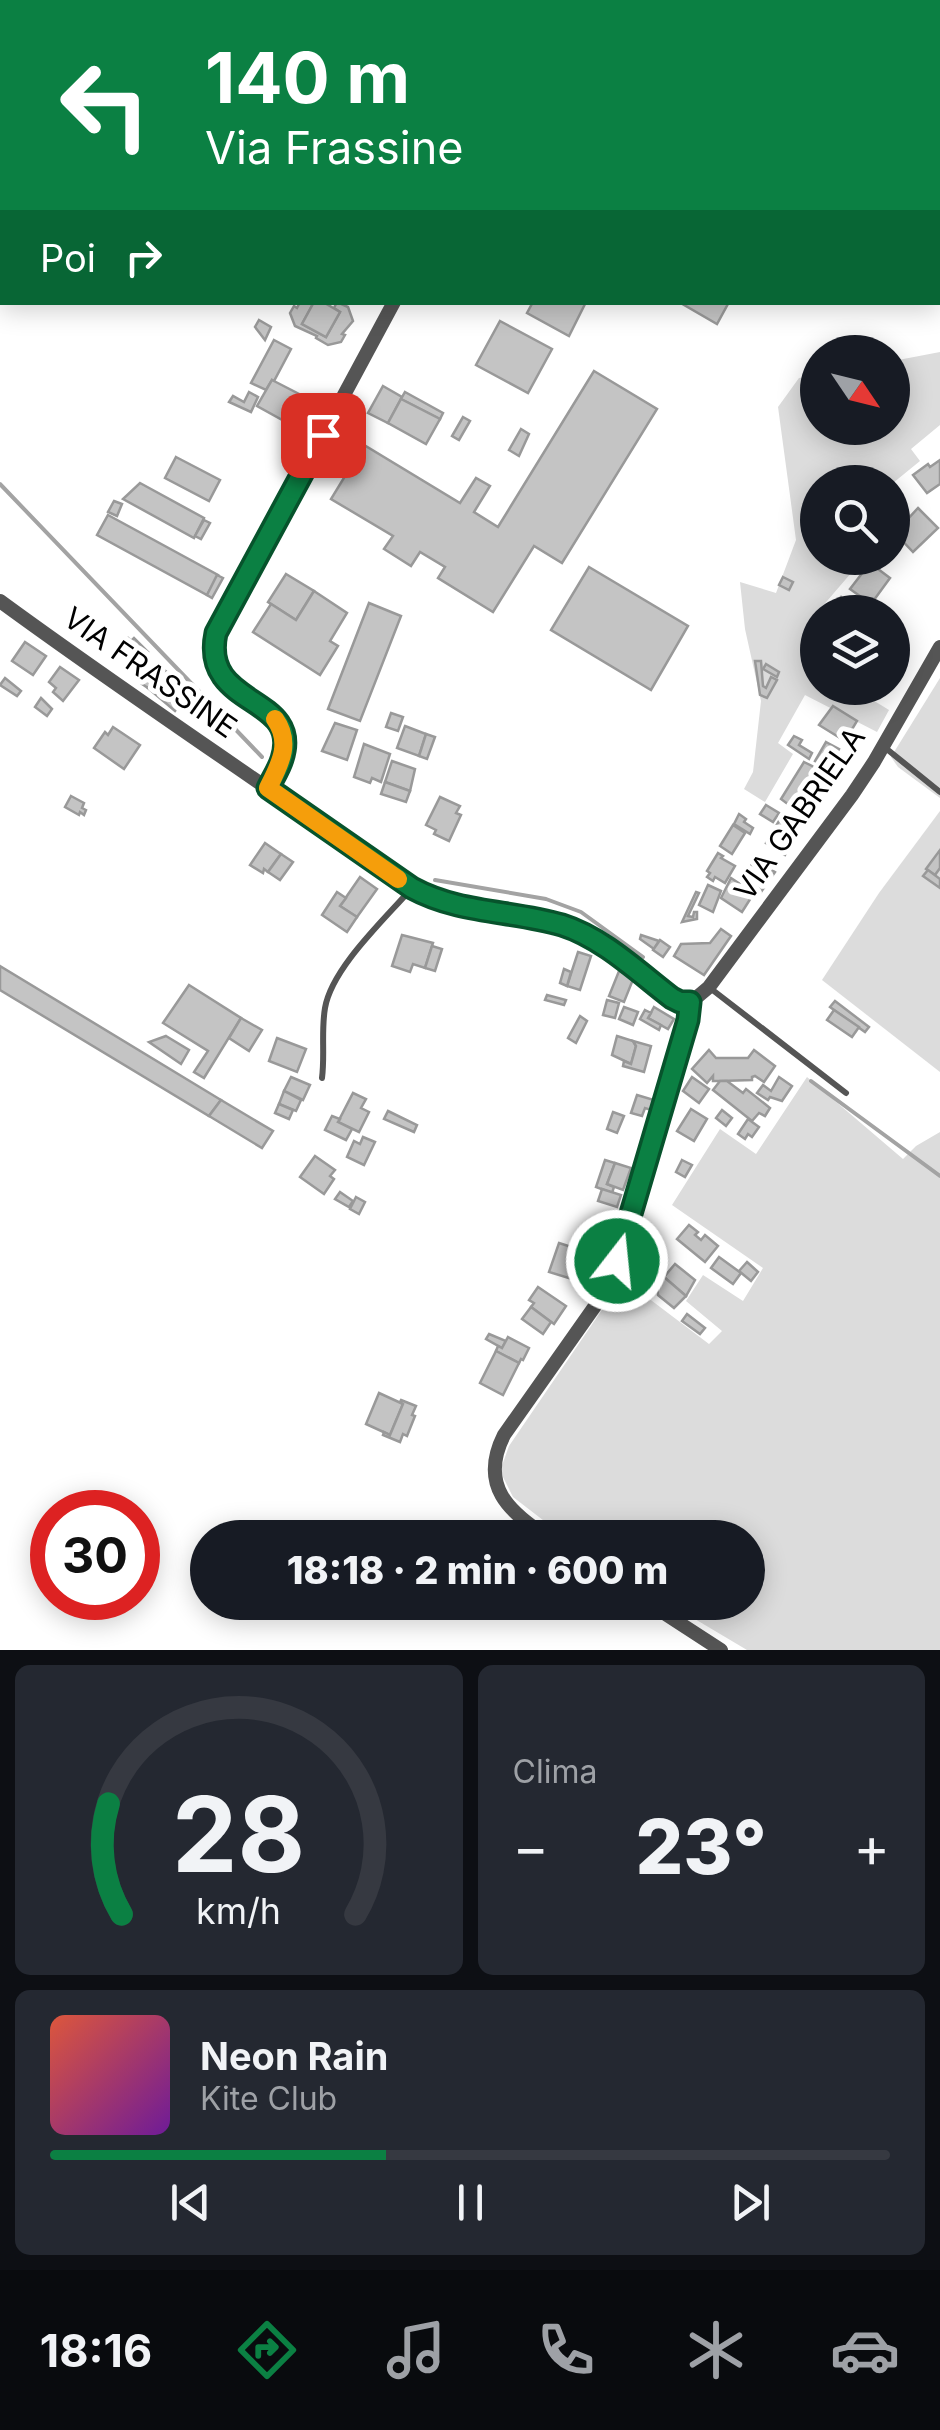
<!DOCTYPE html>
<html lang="it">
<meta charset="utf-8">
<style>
:root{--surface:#171b24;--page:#242831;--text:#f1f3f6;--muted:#9ea1a6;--line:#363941;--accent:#0b8043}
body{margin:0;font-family:Inter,sans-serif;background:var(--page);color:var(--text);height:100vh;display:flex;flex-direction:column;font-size:38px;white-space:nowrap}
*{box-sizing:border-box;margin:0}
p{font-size:32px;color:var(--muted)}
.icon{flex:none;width:55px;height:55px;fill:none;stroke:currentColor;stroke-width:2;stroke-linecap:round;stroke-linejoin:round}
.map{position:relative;height:1650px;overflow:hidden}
.details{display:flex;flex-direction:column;gap:15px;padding:15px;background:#0d0f14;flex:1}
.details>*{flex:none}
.hud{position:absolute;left:0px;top:0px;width:940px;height:305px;box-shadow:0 5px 25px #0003;background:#0b8043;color:#fff;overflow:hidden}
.needle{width:65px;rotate:125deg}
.buttons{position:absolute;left:800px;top:335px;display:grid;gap:20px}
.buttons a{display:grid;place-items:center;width:110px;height:110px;border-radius:50%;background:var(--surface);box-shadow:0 5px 25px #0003;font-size:50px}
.speed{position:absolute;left:30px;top:1490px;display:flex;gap:20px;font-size:50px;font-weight:700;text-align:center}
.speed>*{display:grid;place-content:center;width:130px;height:130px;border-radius:50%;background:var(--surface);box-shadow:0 5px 25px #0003;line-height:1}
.speed .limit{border:15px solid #d22;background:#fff;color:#111}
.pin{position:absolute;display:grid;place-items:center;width:85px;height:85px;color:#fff;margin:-42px;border-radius:20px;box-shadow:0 5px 15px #0006}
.me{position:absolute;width:110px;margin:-55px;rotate:16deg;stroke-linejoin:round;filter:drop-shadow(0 0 8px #0008)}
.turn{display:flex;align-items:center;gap:35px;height:210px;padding:0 40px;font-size:45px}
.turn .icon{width:130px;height:130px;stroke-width:2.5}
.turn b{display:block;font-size:70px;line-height:85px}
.then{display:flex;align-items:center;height:95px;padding:0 40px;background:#0003;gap:20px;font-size:38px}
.big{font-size:75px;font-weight:800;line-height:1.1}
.details .tile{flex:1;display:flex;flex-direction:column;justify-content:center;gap:15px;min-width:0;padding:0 35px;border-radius:15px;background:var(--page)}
.details .dial{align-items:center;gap:0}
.dial svg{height:260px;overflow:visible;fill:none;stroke:var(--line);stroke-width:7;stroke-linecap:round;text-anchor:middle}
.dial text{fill:var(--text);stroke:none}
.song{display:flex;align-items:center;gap:30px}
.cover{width:120px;height:120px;border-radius:15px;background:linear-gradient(135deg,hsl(10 70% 55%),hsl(280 70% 35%))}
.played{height:10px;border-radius:5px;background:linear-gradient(90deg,var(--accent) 40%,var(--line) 40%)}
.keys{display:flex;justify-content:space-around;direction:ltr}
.heat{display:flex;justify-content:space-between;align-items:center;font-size:55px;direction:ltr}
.details .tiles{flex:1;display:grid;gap:15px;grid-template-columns:1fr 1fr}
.tile:last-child{grid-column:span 2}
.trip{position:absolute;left:190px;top:1520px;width:575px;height:100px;border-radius:50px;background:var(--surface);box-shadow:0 5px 25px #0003;font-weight:800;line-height:100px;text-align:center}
.dock{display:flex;height:160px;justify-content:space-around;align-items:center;background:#090b0e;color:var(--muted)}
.dock .icon{width:70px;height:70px}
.dock .on{color:var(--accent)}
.dock b{font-size:45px;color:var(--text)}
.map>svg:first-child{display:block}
</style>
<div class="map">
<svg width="940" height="1650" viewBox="0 0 940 1650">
<rect width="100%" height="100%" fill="#fff"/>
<g fill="#dcdcdc">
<polygon points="940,352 940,425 911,449 920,461 893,483 818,482 818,558 864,558 821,608 828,612 818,612 818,688 853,688 889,710 877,732 805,695 778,743 793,754 765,802 744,789 753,772 761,701 745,629 740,582 776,593 796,540 778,407 799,378 817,375 818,428 892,428 893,361"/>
<polygon points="940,678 940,798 898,767 891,757"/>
<polygon points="940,811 940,1072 822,980 879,893"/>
<polygon points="807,1077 903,1159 916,1146 940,1132 940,1650 747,1650 668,1603 748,1602 748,1538 565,1537 513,1497 500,1471 509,1446 623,1279 709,1344 722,1331 686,1301 703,1275 743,1301 763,1268 672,1205 720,1129 756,1154"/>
</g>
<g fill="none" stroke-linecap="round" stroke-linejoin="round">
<g stroke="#a3a3a3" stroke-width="4">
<polyline points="0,484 262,757"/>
<polyline points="435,880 546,899 581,912 643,957"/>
<polyline points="811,1081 940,1176"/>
</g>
</g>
<g fill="#c4c4c4" stroke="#999" stroke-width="2.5">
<polygon points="440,0 476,0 481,2 438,2"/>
<polygon points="733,0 784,0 782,2 731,2"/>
<polygon points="300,302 314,302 302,324 326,337 340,312 334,308 337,302 348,307 353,321 342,334 345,335 341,342 328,345 316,338 317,336 295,326 290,313 294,306 297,308"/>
<polygon points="314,302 323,302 340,312 326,337 302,324"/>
<polygon points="533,302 586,302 569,336 527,313"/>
<polygon points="679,302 729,302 717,324"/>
<polygon points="259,320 271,327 265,340 255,327"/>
<polygon points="500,321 552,349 528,393 476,365"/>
<polygon points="274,340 291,349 274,381 272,380 266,390 251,383"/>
<polygon points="594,371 657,409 562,563 534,546 493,612 438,578 445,567 420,552 411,566 384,549 393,536 331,499 364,445 460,503 476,478 490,486 474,512 498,527"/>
<polygon points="272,380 301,395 286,422 257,406"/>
<polygon points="383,386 402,397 388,423 368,413"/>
<polygon points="249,392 258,397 251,412 229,402 233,396 244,402"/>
<polygon points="405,392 443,413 440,419 401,399"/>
<polygon points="401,399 440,419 426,444 388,423"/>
<polygon points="463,417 470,421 459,440 452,436"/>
<polygon points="521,429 529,434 519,456 509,450"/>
<polygon points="176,457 220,480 209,501 165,478"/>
<polygon points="940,460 940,484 927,493 913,475 928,464 930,467"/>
<polygon points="140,483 204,518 194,538 123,499"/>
<polygon points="114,501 122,504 117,516 108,512"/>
<polygon points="918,508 938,528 913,552 895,533"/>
<polygon points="108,515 218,575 207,595 97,535"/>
<polygon points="204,520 210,523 201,539 195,536"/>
<polygon points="870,563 890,578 871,604 850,589"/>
<polygon points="589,567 688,626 651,690 551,630"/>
<polygon points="286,574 314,591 296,620 268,602"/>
<polygon points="217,575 223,578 212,598 207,595"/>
<polygon points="783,577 793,582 789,590 779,585"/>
<polygon points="314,591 347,613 330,641 338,646 320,675 253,632 271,604 296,620"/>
<polygon points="841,597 854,610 852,612 841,610 838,612 831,606"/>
<polygon points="369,603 401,616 360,721 328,709"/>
<polygon points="128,638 131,641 134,638 148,652 133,667 118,652 122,650 119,648"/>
<polygon points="810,639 818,644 818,657 805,649"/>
<polygon points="25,642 46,656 33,675 12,661"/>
<polygon points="755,661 761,661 763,686 766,688 771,677 777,680 767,698 760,695"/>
<polygon points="766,664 779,672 777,677 763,669"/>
<polygon points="158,665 173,677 169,682 159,674 148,688 142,684"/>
<polygon points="60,667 79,680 63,701 53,692 56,688 49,682"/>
<polygon points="159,674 174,690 179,685 189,694 175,711 148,688"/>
<polygon points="5,678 21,691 17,696 0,685"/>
<polygon points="41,698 52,709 47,716 35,707"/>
<polygon points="833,706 857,721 845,741 819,725"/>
<polygon points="391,713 403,717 398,731 386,727"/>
<polygon points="335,723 357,730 347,760 322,751"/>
<polygon points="405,726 426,734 419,756 397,748"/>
<polygon points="113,727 140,745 124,769 94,748 105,732 108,735"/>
<polygon points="426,734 435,737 427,759 419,756"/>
<polygon points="794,736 802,740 799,745 812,753 809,759 788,745"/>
<polygon points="826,742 839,749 829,769 815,761"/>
<polygon points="364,744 390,754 381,782 372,778 370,783 354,777"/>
<polygon points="392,761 415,769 410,791 385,782"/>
<polygon points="804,762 826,773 801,814 781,799"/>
<polygon points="385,782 410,791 406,802 381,794"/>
<polygon points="71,796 84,803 82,808 86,810 84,815 80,812 79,815 65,807"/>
<polygon points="440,797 460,806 456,813 461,815 449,841 434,834 436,830 426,825"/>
<polygon points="766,805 779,813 773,822 760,814"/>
<polygon points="739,814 746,819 744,822 753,828 750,834 734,824"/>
<polygon points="779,821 798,832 785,855 766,843"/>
<polygon points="733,825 745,833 732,854 720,846"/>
<polygon points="265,843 281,854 268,872 264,869 263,873 250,865"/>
<polygon points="940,850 940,868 935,875 926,869"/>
<polygon points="718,853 723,856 721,858 735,866 725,883 715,877 713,881 707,877 710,873 707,871"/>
<polygon points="281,854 293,862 280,880 268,872"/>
<polygon points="756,859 775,872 761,892 742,878"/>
<polygon points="928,870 940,879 940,888 923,876"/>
<polygon points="360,877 377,889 357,917 340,906"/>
<polygon points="731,878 754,893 742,912 721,898"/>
<polygon points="708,885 721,891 713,912 699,905"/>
<polygon points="337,892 346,898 340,906 357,917 347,932 322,915"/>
<polygon points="696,892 699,893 688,916 693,917 694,912 697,912 697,919 682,922"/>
<polygon points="721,929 731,936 704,975 674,956 681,944 710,943"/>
<polygon points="402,935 433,943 425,968 413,964 410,972 392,966"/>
<polygon points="641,935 659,941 654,949 640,939"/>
<polygon points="660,940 670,947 663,957 653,950"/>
<polygon points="432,946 442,949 435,971 425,968"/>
<polygon points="578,952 591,956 580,990 567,986"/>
<polygon points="0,966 221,1100 209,1116 0,990"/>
<polygon points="564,969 571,972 567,986 560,983"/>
<polygon points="619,971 634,977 624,1002 609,996"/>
<polygon points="189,985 241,1018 204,1078 194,1072 208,1051 163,1023"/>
<polygon points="547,995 566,1000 564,1005 545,1000"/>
<polygon points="607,1000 619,1003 615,1018 603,1015"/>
<polygon points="835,1001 869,1027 865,1032 834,1010 830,1007"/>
<polygon points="624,1007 638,1012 633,1025 619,1019"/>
<polygon points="654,1007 674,1019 668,1029 648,1018"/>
<polygon points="645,1010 651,1013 648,1018 661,1025 659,1030 640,1019"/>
<polygon points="834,1010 859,1027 852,1037 827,1020"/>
<polygon points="580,1016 587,1021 576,1043 568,1038"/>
<polygon points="241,1018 262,1030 249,1051 229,1038"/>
<polygon points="166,1036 189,1050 181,1064 149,1042"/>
<polygon points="617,1036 633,1041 636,1046 631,1064 612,1055"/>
<polygon points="277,1038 306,1049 297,1072 269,1061"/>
<polygon points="633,1041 651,1046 644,1072 623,1066 624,1061 631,1064 636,1046"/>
<polygon points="709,1050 716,1058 748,1058 754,1050 775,1066 764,1082 755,1076 752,1077 752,1080 720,1081 713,1081 713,1076 707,1083 692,1069"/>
<polygon points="291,1077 310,1085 303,1100 284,1091"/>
<polygon points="692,1077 709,1089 699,1103 683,1091"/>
<polygon points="779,1077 792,1086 782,1101 770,1097 768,1100 757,1093 763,1085 771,1091"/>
<polygon points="720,1081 727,1081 743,1093 746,1089 770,1108 765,1116 759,1113 752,1121 713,1090"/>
<polygon points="284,1091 301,1100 296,1111 279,1104"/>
<polygon points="353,1093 366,1099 361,1108 369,1112 359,1132 338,1122"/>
<polygon points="637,1095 654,1100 651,1110 645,1108 642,1116 631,1113"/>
<polygon points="221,1100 273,1131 262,1148 209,1116"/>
<polygon points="279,1104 293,1110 289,1119 275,1113"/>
<polygon points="691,1109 707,1119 694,1141 677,1131"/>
<polygon points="722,1110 732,1118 726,1126 716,1118"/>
<polygon points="388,1111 417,1125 414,1132 384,1119"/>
<polygon points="613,1112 624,1116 617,1133 607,1129"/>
<polygon points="332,1116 340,1119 338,1122 352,1129 346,1140 325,1130"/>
<polygon points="748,1119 759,1127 752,1137 748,1134 745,1139 738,1134"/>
<polygon points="363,1137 375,1142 364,1165 347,1157 354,1141 360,1144"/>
<polygon points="315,1156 335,1170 330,1176 334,1179 324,1194 300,1177"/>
<polygon points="605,1160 615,1163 607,1184 614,1187 612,1193 596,1187"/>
<polygon points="682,1160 692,1165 685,1177 676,1172"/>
<polygon points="615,1163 631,1168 623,1190 607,1184"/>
<polygon points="602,1189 621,1195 617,1207 598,1201"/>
<polygon points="340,1192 353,1201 349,1207 335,1199"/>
<polygon points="356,1197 365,1202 359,1214 350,1209"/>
<polygon points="689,1225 698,1232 695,1235 701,1240 705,1235 718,1246 705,1262 677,1239"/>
<polygon points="559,1243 584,1251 575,1280 549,1272"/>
<polygon points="719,1257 741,1273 733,1284 711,1268"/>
<polygon points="747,1262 758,1272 751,1281 739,1271"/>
<polygon points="675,1264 695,1280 686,1296 664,1277"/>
<polygon points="664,1277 686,1296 674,1308 658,1295 657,1286"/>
<polygon points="538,1287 566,1306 554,1324 531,1307 534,1303 529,1300"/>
<polygon points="531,1307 551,1322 543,1334 522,1319"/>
<polygon points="687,1314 705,1328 700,1334 682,1321"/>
<polygon points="489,1334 506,1341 502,1348 486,1339"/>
<polygon points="508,1337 529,1348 523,1360 521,1359 519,1363 496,1351 498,1346 502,1348"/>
<polygon points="496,1351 519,1363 503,1395 480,1383"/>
<polygon points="379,1393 403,1404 390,1435 366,1424"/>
<polygon points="401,1400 416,1406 412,1415 415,1416 407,1436 403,1434 400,1442 383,1435 384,1432 390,1435 403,1404 400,1402"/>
</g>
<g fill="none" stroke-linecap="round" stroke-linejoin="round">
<g stroke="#555" stroke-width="6">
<polyline points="883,746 940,792"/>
<polyline points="710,988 846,1093"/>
<path d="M322,1078C325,1055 321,1031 325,1008C332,968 384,920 411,889"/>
</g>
<g stroke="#555" stroke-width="14">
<polyline points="541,2 542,0"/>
<path d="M0,601C135,700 275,792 412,888C460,914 511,910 562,925C603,938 638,972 672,997L680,1002L690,1003"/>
<path d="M268,788C273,779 279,769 282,759C302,694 199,708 216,633L394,302"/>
<polyline points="690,1003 709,987 852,795 874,762 940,647"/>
<path d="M549,1538C508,1512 479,1485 504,1435L595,1306L607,1285L617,1261L688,1020L690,1003"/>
<polyline points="647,1602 721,1650"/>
</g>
</g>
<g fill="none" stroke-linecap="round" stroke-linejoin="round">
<g stroke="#07532c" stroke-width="25">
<path id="route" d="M323,435L216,633C200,709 303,694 282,759C279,769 273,778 268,788L412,888C460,914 511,910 562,925C603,938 638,972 672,998L680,1002H690L688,1020L617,1261"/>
</g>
<use href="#route" stroke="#0b8043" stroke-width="18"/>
<path stroke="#f59e0b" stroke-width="18" d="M275,719C292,743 280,764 268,788L398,879"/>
</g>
<g text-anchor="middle" stroke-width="10" stroke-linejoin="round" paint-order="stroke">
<g font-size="30" fill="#000" stroke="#fff">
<text transform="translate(150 673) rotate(35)" y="10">VIA FRASSINE</text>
<text transform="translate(800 814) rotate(-55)" y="10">VIA GABRIELA</text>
</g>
</g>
</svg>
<div class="buttons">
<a><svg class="needle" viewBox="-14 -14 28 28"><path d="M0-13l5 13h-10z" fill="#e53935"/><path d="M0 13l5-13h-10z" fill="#9ea1a6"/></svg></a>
<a><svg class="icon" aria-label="search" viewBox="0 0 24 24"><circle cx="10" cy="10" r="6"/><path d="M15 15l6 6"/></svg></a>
<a><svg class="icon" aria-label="layers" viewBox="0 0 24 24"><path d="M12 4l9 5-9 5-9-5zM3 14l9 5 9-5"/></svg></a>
</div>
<div class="speed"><div class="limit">30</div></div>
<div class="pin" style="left:323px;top:435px;background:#d93025"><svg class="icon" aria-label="arrive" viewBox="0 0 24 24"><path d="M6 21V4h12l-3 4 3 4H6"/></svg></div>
<svg class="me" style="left:617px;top:1261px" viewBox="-20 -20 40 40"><circle r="17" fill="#0b8043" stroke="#fff" stroke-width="3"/><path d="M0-11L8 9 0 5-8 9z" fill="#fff"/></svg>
<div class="trip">18:18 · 2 min · 600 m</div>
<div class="hud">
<div class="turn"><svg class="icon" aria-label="left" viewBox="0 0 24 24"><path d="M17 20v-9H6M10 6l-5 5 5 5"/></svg><div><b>140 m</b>Via Frassine</div></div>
<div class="then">Poi<svg class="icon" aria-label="right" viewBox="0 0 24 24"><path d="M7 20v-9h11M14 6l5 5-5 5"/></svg></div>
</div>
</div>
<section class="details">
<div class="tiles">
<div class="tile dial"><svg viewBox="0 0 100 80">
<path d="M14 69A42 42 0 1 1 86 69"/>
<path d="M14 69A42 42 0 0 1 10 35" stroke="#0b8043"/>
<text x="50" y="56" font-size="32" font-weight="700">28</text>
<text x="50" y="72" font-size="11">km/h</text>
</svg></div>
<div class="tile"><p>Clima</p>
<div class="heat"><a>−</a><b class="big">23°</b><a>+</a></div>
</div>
<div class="tile">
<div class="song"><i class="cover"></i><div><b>Neon Rain</b><p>Kite Club</p></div></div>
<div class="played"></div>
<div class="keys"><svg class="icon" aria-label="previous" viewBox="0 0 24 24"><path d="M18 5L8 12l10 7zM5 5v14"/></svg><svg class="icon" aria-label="pause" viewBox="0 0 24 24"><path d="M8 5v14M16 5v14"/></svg><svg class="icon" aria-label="next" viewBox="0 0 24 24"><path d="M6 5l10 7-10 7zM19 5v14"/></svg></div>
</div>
</div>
</section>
<nav class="dock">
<b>18:16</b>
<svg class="icon on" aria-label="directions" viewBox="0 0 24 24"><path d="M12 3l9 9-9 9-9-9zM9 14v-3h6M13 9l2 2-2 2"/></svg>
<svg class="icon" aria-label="music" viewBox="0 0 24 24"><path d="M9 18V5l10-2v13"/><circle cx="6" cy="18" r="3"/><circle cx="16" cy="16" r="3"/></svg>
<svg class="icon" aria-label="phone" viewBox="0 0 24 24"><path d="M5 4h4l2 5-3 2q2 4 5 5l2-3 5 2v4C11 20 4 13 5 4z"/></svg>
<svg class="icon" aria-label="climate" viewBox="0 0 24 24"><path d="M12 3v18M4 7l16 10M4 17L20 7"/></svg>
<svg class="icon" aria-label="car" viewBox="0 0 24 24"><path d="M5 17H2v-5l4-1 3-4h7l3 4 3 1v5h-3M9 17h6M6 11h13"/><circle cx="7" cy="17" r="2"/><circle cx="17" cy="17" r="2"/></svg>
</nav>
